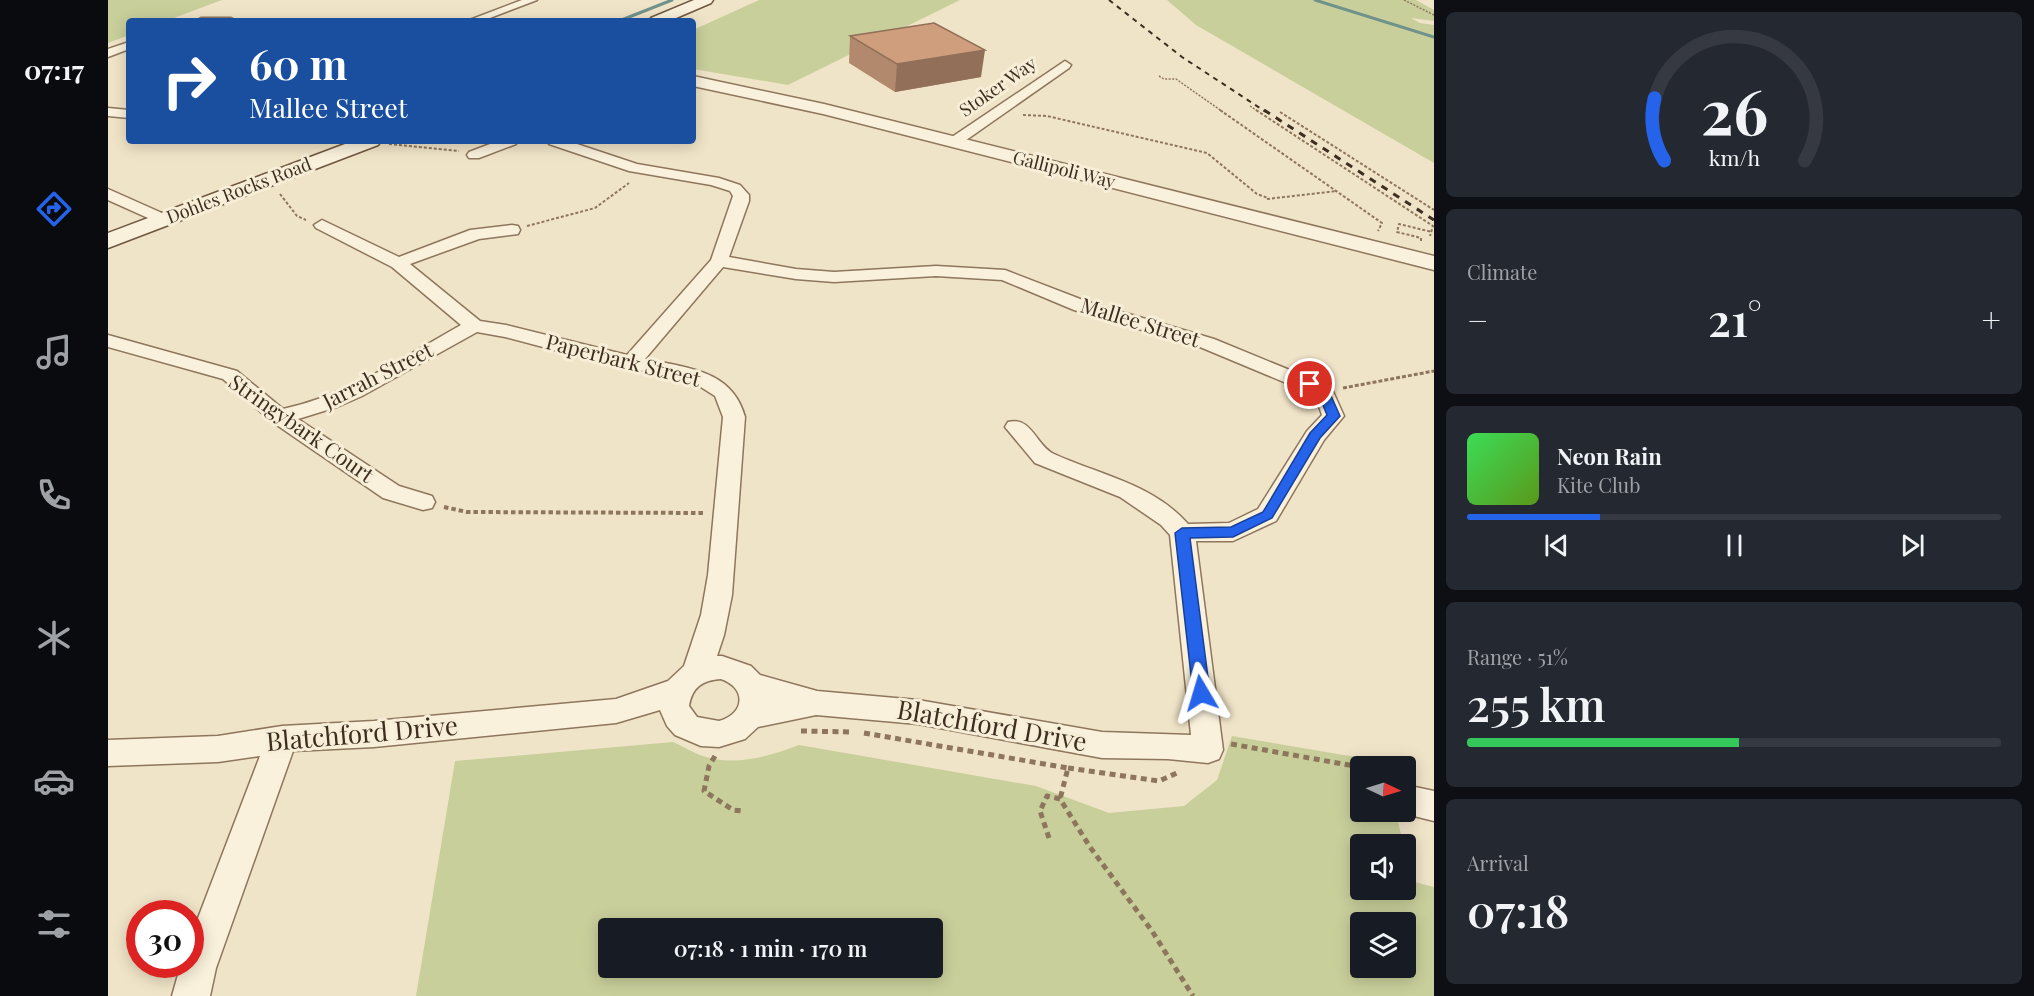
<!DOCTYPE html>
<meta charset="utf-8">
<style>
:root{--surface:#171b24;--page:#242831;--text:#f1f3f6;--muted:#9ea1a6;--line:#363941;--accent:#2563eb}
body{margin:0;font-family:"Playfair Display",serif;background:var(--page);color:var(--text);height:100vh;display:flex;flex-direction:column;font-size:22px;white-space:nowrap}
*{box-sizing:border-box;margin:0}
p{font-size:20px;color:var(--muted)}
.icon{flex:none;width:33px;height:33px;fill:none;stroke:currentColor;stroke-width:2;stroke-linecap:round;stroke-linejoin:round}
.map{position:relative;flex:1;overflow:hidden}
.panel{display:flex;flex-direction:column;gap:12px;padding:12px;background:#0d0f14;width:600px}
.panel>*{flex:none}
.guide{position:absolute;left:18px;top:18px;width:570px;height:126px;border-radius:6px;box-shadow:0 3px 15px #0003;background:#1a4fa0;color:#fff;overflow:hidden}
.needle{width:39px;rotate:94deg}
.buttons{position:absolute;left:1242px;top:756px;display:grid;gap:12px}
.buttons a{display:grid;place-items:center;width:66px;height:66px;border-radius:6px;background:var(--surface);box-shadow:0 3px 15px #0003;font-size:30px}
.speed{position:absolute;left:18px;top:900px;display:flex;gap:12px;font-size:30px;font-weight:700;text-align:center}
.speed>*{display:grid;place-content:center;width:78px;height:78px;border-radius:50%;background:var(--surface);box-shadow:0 3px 15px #0003;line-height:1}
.speed .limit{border:9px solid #d22;background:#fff;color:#111}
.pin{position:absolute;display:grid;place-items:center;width:51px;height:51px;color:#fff;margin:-26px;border:3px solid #fff;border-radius:50%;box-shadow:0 2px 6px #0007}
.me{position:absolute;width:66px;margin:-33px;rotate:353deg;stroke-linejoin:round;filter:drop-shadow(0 0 4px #0008)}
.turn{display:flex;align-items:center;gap:21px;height:126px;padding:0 24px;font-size:27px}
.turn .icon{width:78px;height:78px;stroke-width:2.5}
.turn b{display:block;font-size:42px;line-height:51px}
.big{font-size:45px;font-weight:600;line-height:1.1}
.panel .widget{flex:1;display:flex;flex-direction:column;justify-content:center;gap:9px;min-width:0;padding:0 21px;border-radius:9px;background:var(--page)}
.panel .dial{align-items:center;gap:0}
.dial svg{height:156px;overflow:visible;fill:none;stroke:var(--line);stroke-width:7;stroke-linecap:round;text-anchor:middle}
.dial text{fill:var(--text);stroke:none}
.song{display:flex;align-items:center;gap:18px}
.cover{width:72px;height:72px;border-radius:9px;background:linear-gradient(135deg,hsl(130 70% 55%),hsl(90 70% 35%))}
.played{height:6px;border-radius:3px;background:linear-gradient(90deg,var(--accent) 25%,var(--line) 25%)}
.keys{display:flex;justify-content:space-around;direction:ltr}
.heat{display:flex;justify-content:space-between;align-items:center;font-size:33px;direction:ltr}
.charge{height:9px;border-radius:4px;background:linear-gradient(90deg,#34c759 51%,var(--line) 0)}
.trip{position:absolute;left:490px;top:918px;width:345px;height:60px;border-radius:6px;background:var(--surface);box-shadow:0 3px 15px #0003;font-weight:600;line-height:60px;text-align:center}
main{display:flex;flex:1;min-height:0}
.tab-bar{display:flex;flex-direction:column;width:108px;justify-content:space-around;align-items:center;background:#090b0e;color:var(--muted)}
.tab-bar .icon{width:42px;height:42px}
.tab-bar .selected{color:var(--accent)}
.tab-bar b{font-size:27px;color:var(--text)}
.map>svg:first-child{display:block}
</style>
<main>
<nav class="tab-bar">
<b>07:17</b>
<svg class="icon selected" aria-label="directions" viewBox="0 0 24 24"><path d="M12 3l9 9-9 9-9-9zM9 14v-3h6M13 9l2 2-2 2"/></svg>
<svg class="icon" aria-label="music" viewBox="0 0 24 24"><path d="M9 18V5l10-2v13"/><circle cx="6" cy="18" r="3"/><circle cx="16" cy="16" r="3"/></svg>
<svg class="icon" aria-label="phone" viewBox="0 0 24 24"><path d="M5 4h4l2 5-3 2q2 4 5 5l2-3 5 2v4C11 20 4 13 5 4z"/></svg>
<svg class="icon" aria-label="climate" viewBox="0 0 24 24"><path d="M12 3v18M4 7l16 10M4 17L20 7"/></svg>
<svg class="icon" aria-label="car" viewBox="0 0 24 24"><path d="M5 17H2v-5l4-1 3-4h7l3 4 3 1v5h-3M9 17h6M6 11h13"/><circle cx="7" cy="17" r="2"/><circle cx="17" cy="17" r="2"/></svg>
<svg class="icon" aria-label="filters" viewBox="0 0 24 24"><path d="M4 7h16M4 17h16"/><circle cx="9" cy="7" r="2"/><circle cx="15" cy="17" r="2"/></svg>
</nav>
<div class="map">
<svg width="1326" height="996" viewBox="0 0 1326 996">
<rect width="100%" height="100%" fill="#f0e4c8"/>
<g fill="#c9cf9b" fill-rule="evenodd">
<polygon points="0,0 114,0 58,21 21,21 21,35 0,43"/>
<polygon points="651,0 852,0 680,85 585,69 585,30"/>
<polygon points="1059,0 1308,0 1326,10 1326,21 1303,18 1312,23 1326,25 1326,163 1088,25"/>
<path d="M1124,736L1277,762L1278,766H1252V812H1288L1295,844H1252V890H1298V855L1303,881L1326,887V996H308L347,761L565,742C575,746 585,753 595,756C627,767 662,756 691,745L928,786L1001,813L1076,806L1109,780ZM1298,922V968H1252V922ZM825,928V968H501V928Z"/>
</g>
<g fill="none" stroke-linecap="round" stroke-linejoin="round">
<g stroke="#6f938a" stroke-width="3">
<polyline points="1207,0 1326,37"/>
<polyline points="511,21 564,0"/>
</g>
<g stroke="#8d765c" stroke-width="3">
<g id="minor">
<polygon points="414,0 429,0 374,21 359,21"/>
<polygon points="93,18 123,18 128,21 88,21"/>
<polygon points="21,42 21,49 0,57 0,49"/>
<polygon points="957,61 963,65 961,68 851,145 841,145 839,142 841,139"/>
<polygon points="0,108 21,110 21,118 0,116"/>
<polygon points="390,141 410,141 408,144 371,158 361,158 359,155 361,152"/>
<path d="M439,141H460L529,164L611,178L632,185L641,195V201L621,257L688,269L726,272L828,266L897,270L980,302L1106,339L1223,387L1236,416L1216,440L1168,521L1125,541H1088L1115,750L1111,759L1100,763L1060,759L994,758L810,724L708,715L650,727L637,739L611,747L593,746L567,735L559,726L552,710L508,723L266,747L185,751L108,968L102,996H64L73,964H82V939L152,756L110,762L0,766V740L110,736L174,726L266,721L508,699L560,681L576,666L593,615L600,575L615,417L607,396L585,382L469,356L397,337L369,332L254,396L229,407L190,419L291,486L324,496L327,502L324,508L315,510L275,498L163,421L115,379L0,347V335L129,371L175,409C240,395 296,357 353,325L284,267L208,228L206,225L214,220L291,257L362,230L404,225L410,226L412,230L410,234L371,239L302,264L372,321L398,325L519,355L603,260L625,196L622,191L603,185L521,171L441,144ZM615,267L688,279L726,282L828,276L894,280L966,310L1092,347L1207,395L1214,415L1199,431L1150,509L1121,523L1080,524C1045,484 992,475 946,454C928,446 924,416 900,422L897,427L927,463L1012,497L1053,525L1062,535L1083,735L994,732L810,700L709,691L652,675L643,666L614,656H609L616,635L624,595L637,417C624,369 578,368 537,359ZM613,679C639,688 637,714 611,721L589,717L581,706C584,687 595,680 613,679Z"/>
<polygon points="0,189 63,217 65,220 57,225 51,223 0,200"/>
<polygon points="1298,785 1326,791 1326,821 1290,812 1298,812"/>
</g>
</g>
<g stroke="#8d765c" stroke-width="3">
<polygon id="tertiary" points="585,76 716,104 1326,256 1326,270 715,114 585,86"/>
</g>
<g stroke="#6f573f" stroke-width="3">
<g id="secondary">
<polygon points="586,0 605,0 603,3 561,21 541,21 543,18"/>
<polygon points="245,141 273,141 270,145 0,248 0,233"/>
</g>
</g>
<g stroke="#8d765c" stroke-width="1.5" stroke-dasharray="2 1.5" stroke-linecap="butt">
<polyline points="1296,0 1326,15"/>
<polyline points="1051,76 1056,79 1068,79 1115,112"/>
<polyline points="1142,106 1151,112"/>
</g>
<g stroke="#8d765c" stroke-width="2" stroke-dasharray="3 2" stroke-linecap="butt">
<polyline points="1112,110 1274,223 1270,231"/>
<polyline points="1148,110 1325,226 1322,236"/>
<polyline points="1172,112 1326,210"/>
<polyline points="915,115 939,116 1099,153 1149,194 1160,198"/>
<polyline points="281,144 351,151"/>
<polyline points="172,194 189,216 198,220"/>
<polyline points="1159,199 1229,191"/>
<polyline points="419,226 487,208 521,183"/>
<polyline points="1313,241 1313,238 1289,232 1291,224 1324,232"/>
</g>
<polyline stroke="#8d765c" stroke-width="3" stroke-dasharray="4 2" stroke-linecap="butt" points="1235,388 1326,371"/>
<polyline stroke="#8d765c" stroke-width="4" stroke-dasharray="4.5 3" stroke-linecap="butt" points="336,507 359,512 595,513"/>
<g stroke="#8d765c" stroke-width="5" stroke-dasharray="6 4.5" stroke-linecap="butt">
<polyline points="693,731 745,732"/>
<polyline points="756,733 960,768 952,799"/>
<polyline points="1123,744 1252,767"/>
<polyline points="607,756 601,766 596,791 625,810 635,811"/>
<polyline points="960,768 1051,781 1071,772"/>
<polyline points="941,838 932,811 939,796 952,799 982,847 1044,931 1085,996"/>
</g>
<use href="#minor" fill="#faf1dc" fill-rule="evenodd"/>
<use href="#tertiary" fill="#faf1dc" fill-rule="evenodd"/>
<use href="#secondary" fill="#faf1dc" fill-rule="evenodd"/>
<polyline stroke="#3d2e20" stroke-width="2" stroke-dasharray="5 5" stroke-linecap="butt" points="1001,0 1074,57 1158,112"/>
<polyline stroke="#3d2e20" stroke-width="3" stroke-dasharray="7 7" stroke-linecap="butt" points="1156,110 1326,220"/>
</g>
<polygon fill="#b2896c" points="742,36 873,77 787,92 741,63"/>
<polygon fill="#916f58" points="877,50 873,77 787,92 789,64"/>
<polygon fill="#cf9f7d" stroke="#916f58" stroke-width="1.5" points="826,23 877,50 789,64 742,36"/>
<polygon fill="#2563eb" stroke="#184099" stroke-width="1.5" points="1202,381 1220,389 1232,416 1212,438 1164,518 1125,537 1082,538 1102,693 1099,698 1093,700 1087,698 1085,693 1067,533 1074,528 1123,527 1155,512 1202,433 1219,415 1210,393 1196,384"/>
<g text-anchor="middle" stroke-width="6" stroke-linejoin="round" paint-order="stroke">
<g font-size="18" fill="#3d2e20" stroke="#f7eed8">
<text transform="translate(890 87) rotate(-35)" y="6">Stoker Way</text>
<text transform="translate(956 170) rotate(14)" y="6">Gallipoli Way</text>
<text transform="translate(131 191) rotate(-21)" y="6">Dohles Rocks Road</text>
</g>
<g font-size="21" fill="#3d2e20" stroke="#f7eed8">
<text transform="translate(1032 323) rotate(17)" y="7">Mallee Street</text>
<text transform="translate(515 361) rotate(14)" y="7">Paperbark Street</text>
<text transform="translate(270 376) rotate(-27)" y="7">Jarrah Street</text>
<text transform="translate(193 429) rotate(35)" y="7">Stringybark Court</text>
</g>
<g font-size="26" fill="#3d2e20" stroke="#f7eed8">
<text transform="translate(884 726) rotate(10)" y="9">Blatchford Drive</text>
<text transform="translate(254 734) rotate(-5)" y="9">Blatchford Drive</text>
</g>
</g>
</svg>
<div class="buttons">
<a><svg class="needle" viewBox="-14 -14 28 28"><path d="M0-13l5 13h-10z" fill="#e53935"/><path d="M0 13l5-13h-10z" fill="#9ea1a6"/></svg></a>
<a><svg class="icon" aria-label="sound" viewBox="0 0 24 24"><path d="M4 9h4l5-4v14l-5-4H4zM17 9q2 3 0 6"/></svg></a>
<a><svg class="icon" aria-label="layers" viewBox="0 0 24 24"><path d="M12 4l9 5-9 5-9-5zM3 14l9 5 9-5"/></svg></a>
</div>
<div class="speed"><div class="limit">30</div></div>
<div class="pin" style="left:1202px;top:384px;background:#d93025"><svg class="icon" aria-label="arrive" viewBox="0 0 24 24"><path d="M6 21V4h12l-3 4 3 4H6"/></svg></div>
<svg class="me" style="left:1093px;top:693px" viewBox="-20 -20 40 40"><path d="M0-17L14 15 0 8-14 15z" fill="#2563eb" stroke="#fff" stroke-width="4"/></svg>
<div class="trip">07:18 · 1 min · 170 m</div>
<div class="guide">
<div class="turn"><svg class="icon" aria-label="right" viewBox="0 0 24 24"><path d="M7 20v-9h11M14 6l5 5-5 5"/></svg><div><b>60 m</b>Mallee Street</div></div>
</div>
</div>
<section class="panel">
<div class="widget dial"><svg viewBox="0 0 100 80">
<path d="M14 69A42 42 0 1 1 86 69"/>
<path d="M14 69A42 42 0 0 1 9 37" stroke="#2563eb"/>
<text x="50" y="56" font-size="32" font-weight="700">26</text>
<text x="50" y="72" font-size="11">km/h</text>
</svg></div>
<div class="widget"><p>Climate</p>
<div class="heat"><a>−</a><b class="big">21°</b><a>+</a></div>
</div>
<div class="widget">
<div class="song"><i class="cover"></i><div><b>Neon Rain</b><p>Kite Club</p></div></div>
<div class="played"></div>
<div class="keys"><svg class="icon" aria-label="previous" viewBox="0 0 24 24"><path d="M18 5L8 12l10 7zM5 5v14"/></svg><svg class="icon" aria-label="pause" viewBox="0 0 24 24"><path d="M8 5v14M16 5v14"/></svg><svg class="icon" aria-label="next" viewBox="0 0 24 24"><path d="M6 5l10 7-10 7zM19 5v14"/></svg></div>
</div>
<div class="widget"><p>Range · 51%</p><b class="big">255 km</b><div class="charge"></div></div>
<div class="widget"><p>Arrival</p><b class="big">07:18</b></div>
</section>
</main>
